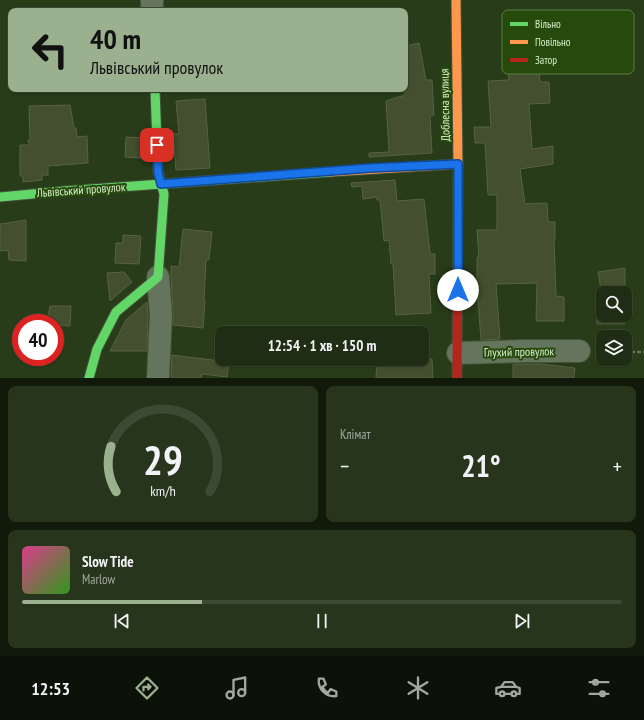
<!DOCTYPE html>
<html lang="uk">
<meta charset="utf-8">
<style>
:root{--surface:#1e2d13;--page:#26351c;--text:#f1f3f6;--muted:#a1a8a0;--line:#3c4933;--accent:#9ab08e}
body{margin:0;font-family:"PT Sans Narrow",sans-serif;background:var(--page);color:var(--text);height:100vh;display:flex;flex-direction:column;font-size:15px;white-space:nowrap}
*{box-sizing:border-box;margin:0}
p{font-size:13px;color:var(--muted)}
.icon{flex:none;width:22px;height:22px;fill:none;stroke:currentColor;stroke-width:2;stroke-linecap:round;stroke-linejoin:round}
.map{position:relative;height:378px;overflow:hidden}
.drawer{display:flex;flex-direction:column;gap:8px;padding:8px;background:#10190a;flex:1}
.drawer>*{flex:none}
.banner{position:absolute;left:8px;top:8px;width:400px;height:84px;border-radius:8px;box-shadow:0 1px 3px #0004,0 0 0 1px var(--line);background:#9ab08e;color:#111;overflow:hidden}
.tools{position:absolute;left:596px;top:286px;display:grid;gap:8px}
.tools a{display:grid;place-items:center;width:36px;height:36px;border-radius:8px;background:var(--surface);box-shadow:0 1px 3px #0004,0 0 0 1px var(--line);font-size:20px}
.speed{position:absolute;left:12px;top:314px;display:flex;gap:8px;font-size:20px;font-weight:700;text-align:center}
.speed>*{display:grid;place-content:center;width:52px;height:52px;border-radius:50%;background:var(--surface);box-shadow:0 1px 3px #0004,0 0 0 1px var(--line);line-height:1}
.speed .limit{border:6px solid #d22;background:#fff;color:#111}
.pin{position:absolute;display:grid;place-items:center;width:34px;height:34px;color:#fff;margin:-17px;border-radius:8px;box-shadow:0 2px 6px #0006}
.me{position:absolute;width:44px;margin:-22px;rotate:0deg;stroke-linejoin:round;filter:drop-shadow(0 0 3px #0008)}
.turn{display:flex;align-items:center;gap:14px;height:84px;padding:0 16px;font-size:18px}
.turn .icon{width:52px;height:52px;stroke-width:2.5}
.turn b{display:block;font-size:28px;line-height:34px}
.big{font-size:30px;font-weight:700;line-height:1.1}
.drawer .widget{flex:1;display:flex;flex-direction:column;justify-content:center;gap:6px;min-width:0;padding:0 14px;border-radius:8px;background:var(--page)}
.drawer .dial{align-items:center;gap:0}
.dial svg{height:104px;overflow:visible;fill:none;stroke:var(--line);stroke-width:7;stroke-linecap:round;text-anchor:middle}
.dial text{fill:var(--text);stroke:none}
.song{display:flex;align-items:center;gap:12px}
.cover{width:48px;height:48px;border-radius:6px;background:linear-gradient(135deg,hsl(330 70% 55%),hsl(110 70% 35%))}
.played{height:4px;border-radius:2px;background:linear-gradient(90deg,var(--accent) 30%,var(--line) 30%)}
.keys{display:flex;justify-content:space-around;direction:ltr}
.heat{display:flex;justify-content:space-between;align-items:center;font-size:22px;direction:ltr}
.drawer .tiles{flex:1;display:grid;gap:8px;grid-template-columns:1fr 1fr}
.widget:last-child{grid-column:span 2}
.trip{position:absolute;left:215px;top:326px;width:214px;height:40px;border-radius:8px;background:var(--surface);box-shadow:0 1px 3px #0004,0 0 0 1px var(--line);font-weight:700;line-height:40px;text-align:center}
.tabs{display:flex;height:64px;justify-content:space-around;align-items:center;background:#0c1208;color:var(--muted)}
.tabs .icon{width:28px;height:28px}
.tabs .selected{color:var(--accent)}
.tabs b{font-size:18px;color:var(--text)}
.map>svg:first-child{display:block}
</style>
<div class="map">
<svg width="644" height="378" viewBox="0 0 644 378">
<rect width="100%" height="100%" fill="#283c19"/>
<g fill="#434f2f" stroke="#576244">
<polygon points="419,43 426,80 432,80 434,115 430,116 432,153 369,157 369,153 389,152 386,101 405,95 405,46"/>
<polygon points="539,67 540,82 549,82 550,103 529,104 532,149 553,146 553,164 520,169 525,204 547,203 548,222 555,222 555,239 554,239 556,296 564,297 564,321 536,321 537,283 496,284 500,339 481,340 477,288 477,257 479,257 477,230 497,230 497,195 488,195 485,143 475,143 474,127 491,127 488,81 509,80 508,70"/>
<polygon points="205,99 210,168 176,170 173,134 179,134 176,101"/>
<polygon points="70,105 74,128 76,128 77,137 87,136 88,163 48,166 48,175 42,175 42,180 23,182 23,176 20,176 20,145 29,145 28,140 30,140 29,106"/>
<polygon points="126,137 143,138 141,158 125,157"/>
<polygon points="395,180 397,201 424,199 430,254 435,254 435,274 429,274 431,313 396,315 393,264 391,264 389,240 384,241 380,200 377,200 377,197 363,199 362,186 352,187 351,183"/>
<polygon points="26,220 26,261 9,260 8,250 0,251 0,224"/>
<polygon points="183,229 212,232 209,260 206,260 204,301 205,301 203,328 173,325 173,314 171,277 171,266 179,267"/>
<polygon points="123,235 141,236 139,264 115,263 116,243 123,243"/>
<polygon points="625,268 625,293 603,293 603,315 625,315 625,309 625,324 597,324 597,295 602,295 598,272"/>
<polygon points="124,272 132,282 110,301 107,273"/>
<polygon points="147,302 148,315 147,351 110,351 126,320"/>
<polygon points="50,306 71,306 70,326 55,325 55,323 47,323"/>
<polygon points="172,355 229,362 227,377 202,374 201,378 171,378"/>
<polygon points="377,359 432,359 433,378 376,378"/>
<polygon points="513,364 541,364 575,368 574,378 513,378"/>
</g>
<g fill="none" stroke-linecap="round" stroke-linejoin="round">
<g stroke="#435339" stroke-width="24">
<g id="street">
<polyline points="152,0 152,11"/>
<polyline points="158,277 161,315 158,378"/>
<polyline points="458,353 524,351 579,351"/>
</g>
</g>
<g stroke="#435339" stroke-width="11">
<g id="fast">
<polyline points="0,197 64,191 330,172"/>
<polyline points="89,378 97,349 116,312 158,277 164,194 158,172 155,89"/>
</g>
</g>
<g stroke="#435339" stroke-width="11">
<g id="slow">
<polyline points="456,0 458,165"/>
<polyline points="330,172 458,164"/>
</g>
</g>
<g stroke="#435339" stroke-width="11">
<polyline id="jam" points="457,378 458,165"/>
</g>
<polyline stroke="#63705a" stroke-width="2.5" stroke-dasharray="4 2" stroke-linecap="butt" points="625,352 644,352"/>
<use href="#street" stroke="#65745c" stroke-width="22"/>
<use href="#fast" stroke="#63d668" stroke-width="9"/>
<use href="#slow" stroke="#ff974d" stroke-width="9"/>
<use href="#jam" stroke="#b3261e" stroke-width="9"/>
</g>
<g fill="none" stroke-linecap="round" stroke-linejoin="round">
<g stroke="#114b97" stroke-width="10">
<polyline id="route" points="157,145 158,172 161,184 370,168 458,164 458,290"/>
</g>
<use href="#route" stroke="#1a73e8" stroke-width="7"/>
</g>
<g text-anchor="middle" stroke-width="4" stroke-linejoin="round" paint-order="stroke">
<g font-size="12" fill="#d8eecd" stroke="#264a0b">
<text transform="translate(445 105) rotate(-91)" y="4">Доблесна вулиця</text>
<text transform="translate(81 190) rotate(-4)" y="4">Львівський провулок</text>
<text transform="translate(519 352) rotate(-1)" y="4">Глухий провулок</text>
</g>
</g>
<rect x="502" y="10" width="132" height="64" rx="6" fill="#264a0b" stroke="#5b7b45" stroke-width="1"/>
<rect x="510" y="22" width="18" height="4" fill="#63d668"/>
<rect x="510" y="40" width="18" height="4" fill="#ff974d"/>
<rect x="510" y="58" width="18" height="4" fill="#b3261e"/>
<g font-size="11" fill="#d8eecd">
<text x="535" y="28">Вільно</text>
<text x="535" y="46">Повільно</text>
<text x="535" y="64">Затор</text>
</g>
</svg>
<div class="tools">
<a><svg class="icon" aria-label="search" viewBox="0 0 24 24"><circle cx="10" cy="10" r="6"/><path d="M15 15l6 6"/></svg></a>
<a><svg class="icon" aria-label="layers" viewBox="0 0 24 24"><path d="M12 4l9 5-9 5-9-5zM3 14l9 5 9-5"/></svg></a>
</div>
<div class="speed"><div class="limit">40</div></div>
<div class="pin" style="left:157px;top:145px;background:#d93025"><svg class="icon" aria-label="arrive" viewBox="0 0 24 24"><path d="M6 21V4h12l-3 4 3 4H6"/></svg></div>
<svg class="me" style="left:458px;top:290px" viewBox="-20 -20 40 40"><circle r="19" fill="#fff"/><path d="M0-13L10 11 0 6-10 11z" fill="#1a73e8"/></svg>
<div class="trip">12:54 · 1 хв · 150 m</div>
<div class="banner">
<div class="turn"><svg class="icon" aria-label="left" viewBox="0 0 24 24"><path d="M17 20v-9H6M10 6l-5 5 5 5"/></svg><div><b>40 m</b>Львівський провулок</div></div>
</div>
</div>
<section class="drawer">
<div class="tiles">
<div class="widget dial"><svg viewBox="0 0 100 80">
<path d="M14 69A42 42 0 1 1 86 69"/>
<path d="M14 69A42 42 0 0 1 10 34" stroke="#9ab08e"/>
<text x="50" y="56" font-size="32" font-weight="700">29</text>
<text x="50" y="72" font-size="11">km/h</text>
</svg></div>
<div class="widget"><p>Клімат</p>
<div class="heat"><a>−</a><b class="big">21°</b><a>+</a></div>
</div>
<div class="widget">
<div class="song"><i class="cover"></i><div><b>Slow Tide</b><p>Marlow</p></div></div>
<div class="played"></div>
<div class="keys"><svg class="icon" aria-label="previous" viewBox="0 0 24 24"><path d="M18 5L8 12l10 7zM5 5v14"/></svg><svg class="icon" aria-label="pause" viewBox="0 0 24 24"><path d="M8 5v14M16 5v14"/></svg><svg class="icon" aria-label="next" viewBox="0 0 24 24"><path d="M6 5l10 7-10 7zM19 5v14"/></svg></div>
</div>
</div>
</section>
<nav class="tabs">
<b>12:53</b>
<svg class="icon selected" aria-label="directions" viewBox="0 0 24 24"><path d="M12 3l9 9-9 9-9-9zM9 14v-3h6M13 9l2 2-2 2"/></svg>
<svg class="icon" aria-label="music" viewBox="0 0 24 24"><path d="M9 18V5l10-2v13"/><circle cx="6" cy="18" r="3"/><circle cx="16" cy="16" r="3"/></svg>
<svg class="icon" aria-label="phone" viewBox="0 0 24 24"><path d="M5 4h4l2 5-3 2q2 4 5 5l2-3 5 2v4C11 20 4 13 5 4z"/></svg>
<svg class="icon" aria-label="climate" viewBox="0 0 24 24"><path d="M12 3v18M4 7l16 10M4 17L20 7"/></svg>
<svg class="icon" aria-label="car" viewBox="0 0 24 24"><path d="M5 17H2v-5l4-1 3-4h7l3 4 3 1v5h-3M9 17h6M6 11h13"/><circle cx="7" cy="17" r="2"/><circle cx="17" cy="17" r="2"/></svg>
<svg class="icon" aria-label="filters" viewBox="0 0 24 24"><path d="M4 7h16M4 17h16"/><circle cx="9" cy="7" r="2"/><circle cx="15" cy="17" r="2"/></svg>
</nav>
